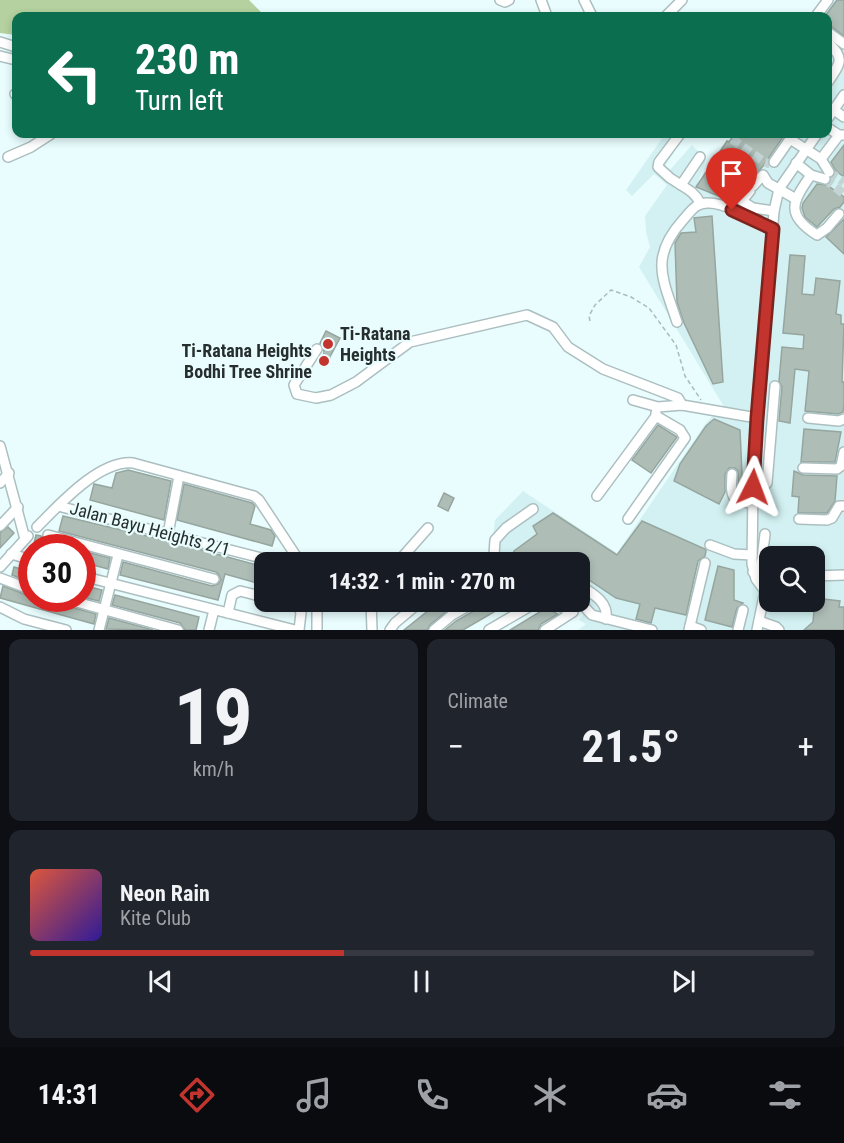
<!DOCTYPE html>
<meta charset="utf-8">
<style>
:root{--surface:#171b24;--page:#20242c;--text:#f1f3f6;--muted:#9ea1a6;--line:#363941;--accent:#c2342d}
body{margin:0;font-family:"Roboto Condensed",sans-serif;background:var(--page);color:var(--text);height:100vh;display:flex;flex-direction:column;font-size:22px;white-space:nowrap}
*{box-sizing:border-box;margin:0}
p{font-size:20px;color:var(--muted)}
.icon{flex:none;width:33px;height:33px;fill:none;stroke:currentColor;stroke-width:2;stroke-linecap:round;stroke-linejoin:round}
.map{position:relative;height:630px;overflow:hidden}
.drawer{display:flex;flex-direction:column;gap:9px;padding:9px;background:#0d0f14;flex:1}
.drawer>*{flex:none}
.hud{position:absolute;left:12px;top:12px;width:820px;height:126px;border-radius:12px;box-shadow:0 3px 9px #0003;background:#0b6e4f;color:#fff;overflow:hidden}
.controls{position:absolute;left:759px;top:546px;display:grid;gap:12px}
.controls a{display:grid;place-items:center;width:66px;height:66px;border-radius:12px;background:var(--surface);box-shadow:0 3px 9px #0003;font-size:30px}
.speed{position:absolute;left:18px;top:534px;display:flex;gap:12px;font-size:30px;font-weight:700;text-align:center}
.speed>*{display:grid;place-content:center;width:78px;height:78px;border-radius:50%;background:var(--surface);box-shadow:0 3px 9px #0003;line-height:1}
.speed .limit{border:9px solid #d22;background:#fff;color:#111}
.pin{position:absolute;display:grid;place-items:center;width:51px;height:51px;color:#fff;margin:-62px -26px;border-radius:50% 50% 50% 0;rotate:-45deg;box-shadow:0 0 6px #0007}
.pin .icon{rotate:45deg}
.me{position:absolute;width:66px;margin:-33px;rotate:3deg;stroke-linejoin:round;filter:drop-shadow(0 0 4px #0008)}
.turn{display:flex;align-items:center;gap:21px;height:126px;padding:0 24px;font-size:27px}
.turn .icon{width:78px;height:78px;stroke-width:2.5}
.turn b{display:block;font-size:42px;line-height:51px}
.big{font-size:45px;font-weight:700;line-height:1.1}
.drawer .card{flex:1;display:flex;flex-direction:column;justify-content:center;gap:9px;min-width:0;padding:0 21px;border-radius:12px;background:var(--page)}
.drawer .dial{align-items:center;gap:0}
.dial b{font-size:78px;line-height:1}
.song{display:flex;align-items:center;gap:18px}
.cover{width:72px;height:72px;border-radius:9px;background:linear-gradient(135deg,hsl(10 70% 55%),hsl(250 70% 35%))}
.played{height:6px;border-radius:3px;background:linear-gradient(90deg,var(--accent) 40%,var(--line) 40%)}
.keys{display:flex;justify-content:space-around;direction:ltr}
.heat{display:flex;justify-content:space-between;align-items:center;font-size:33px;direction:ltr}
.drawer .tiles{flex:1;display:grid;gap:9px;grid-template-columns:1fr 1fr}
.card:last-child{grid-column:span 2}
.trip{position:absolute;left:254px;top:552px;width:336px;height:60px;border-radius:12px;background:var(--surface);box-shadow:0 3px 9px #0003;font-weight:700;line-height:60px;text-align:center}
.tab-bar{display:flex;height:96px;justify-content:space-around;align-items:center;background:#090b0e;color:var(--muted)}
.tab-bar .icon{width:42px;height:42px}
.tab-bar .current{color:var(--accent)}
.tab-bar b{font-size:27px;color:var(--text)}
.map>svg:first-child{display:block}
</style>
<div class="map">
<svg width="844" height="630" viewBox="0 0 844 630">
<rect width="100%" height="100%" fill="#e9fdfe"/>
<path fill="#d3f1f2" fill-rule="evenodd" d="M826,0H844V630H578L586,624L579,620L584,614L570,602H579V562H498L491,556L495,520L523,491L617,553L706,423L723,405L639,267L650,247L646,232L645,216L667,185L654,174L632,196L626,190L665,134H686L665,166L669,171L692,145L706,159L698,183L733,134H828V16H815ZM770,556H814V602H770Z"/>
<polygon fill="#b5d19f" points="0,0 249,0 265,16 16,16 16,35 0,33"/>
<g fill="#aebeb7" stroke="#96a69f" stroke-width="1.5">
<polygon points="837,0 844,0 844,36 828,24 828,16 825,16"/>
<polygon points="735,134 782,134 783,137 763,166 737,197 736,203 696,187 727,141 729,142"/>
<polygon points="844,145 844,177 836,171 831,162"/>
<polygon points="817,184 827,185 844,197 844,202 840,207 834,209 817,227 805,217 802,208 803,203"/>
<polygon points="712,216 723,382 713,384 684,323 677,302 675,243 681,233 696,232 694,218"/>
<polygon points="844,219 844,254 826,237"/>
<polygon points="790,255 805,256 802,294 814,295 816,278 840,281 836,314 841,315 841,324 844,324 842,382 844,382 844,405 843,412 838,414 805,411 809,371 795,369 790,423 779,421 782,387 779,381 782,347 803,349 804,335 783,333"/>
<polygon points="326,331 340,338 325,366 319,363 324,353 323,346 320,343"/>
<polygon points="714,419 740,430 743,495 739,491 738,471 735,468 729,468 725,474 725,492 719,504 674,481 680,464 706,426"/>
<polygon points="658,425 677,437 651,473 632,460"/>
<polygon points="804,429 841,432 835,462 801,462"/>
<polygon points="128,470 171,481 164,520 90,500 94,484 112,488 116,473"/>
<polygon points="794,471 803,475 837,476 835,501 827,513 798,513 799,497 792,496"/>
<polygon points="184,484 252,503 255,506 250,524 271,530 275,536 272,546 177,520"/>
<polygon points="444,493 454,498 448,511 438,506"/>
<polygon points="553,513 617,555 642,521 705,549 706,551 705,556 698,561 686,615 655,608 651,623 636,619 640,604 616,598 586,578 584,580 579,578 579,562 522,562 512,556 514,551 537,534 533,526"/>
<polygon points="63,516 176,543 264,567 264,585 225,574 218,600 120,575 123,562 212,586 218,584 221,580 219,575 216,572 59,531"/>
<polygon points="8,527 14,533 0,548 0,533"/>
<polygon points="36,535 41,536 46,542 69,548 33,548"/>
<polygon points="82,551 110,558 108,569 82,562"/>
<polygon points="718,566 734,570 734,600 743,603 737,608 732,627 705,620"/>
<polygon points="14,567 32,572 32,583 12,575"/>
<polygon points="82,585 102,590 99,601 82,597"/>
<polygon points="3,586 32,597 32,598 55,598 60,604 96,614 94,624 0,598"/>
<polygon points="115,595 199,617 196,630 185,630 180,623 112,605"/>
<polygon points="815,598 840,601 839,607 844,607 844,630 804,630 813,622"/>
<polygon points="439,602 462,602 448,610 430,625 427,630 404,630"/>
<polygon points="482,602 511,602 463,630 445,630 456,621 479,608"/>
<polygon points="546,608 558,614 541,624 538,630 510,630"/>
<polygon points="109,618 153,630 106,629"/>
</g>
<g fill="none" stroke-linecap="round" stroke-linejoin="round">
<g stroke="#c2d4d4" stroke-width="9" stroke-dasharray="9 4.5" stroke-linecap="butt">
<polyline points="732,139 764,162 770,164"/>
<polyline points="829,172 844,182"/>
<polyline points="825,179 844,194"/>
</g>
<g stroke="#acbfc0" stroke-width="12">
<g id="minor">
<polyline points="500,0 505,2 509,0"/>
<polyline points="541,0 547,16"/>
<polyline points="584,0 592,16"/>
<polyline points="666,16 682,0"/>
<polyline points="816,16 828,0"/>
<polyline points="828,32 844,44"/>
<polyline points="0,42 16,47"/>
<path d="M828,42C844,59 842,61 828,82"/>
<polyline points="0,56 16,60"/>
<polyline points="15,94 16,94"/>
<polyline points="834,110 844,117"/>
<polyline points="828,118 844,95"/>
<polyline points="828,128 839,135 844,135"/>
<polyline points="680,134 659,162 658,167 670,178 681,185"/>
<polyline points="790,139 821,159 829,172"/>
<polyline points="8,157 31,147 51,134"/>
<path d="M700,157L681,185C689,190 696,194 700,203"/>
<polyline points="821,159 839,135"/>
<polyline points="774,162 790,139 789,134"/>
<polyline points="796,163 811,175 825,179"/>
<path d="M811,175C792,202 785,215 817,235L827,228L839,214"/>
<polyline points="753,186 763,175 768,183 796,199"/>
<polyline points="750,191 742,201 753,208 774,211"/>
<path d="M677,322C663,279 649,258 683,220C691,211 696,202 709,203C727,203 756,221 773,229"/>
<polyline points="317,349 294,385 297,394 316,398 331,395 356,382 410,342 527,315 553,327 568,347 603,369 678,398 682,405"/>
<polyline points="633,400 658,407 682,405 757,418"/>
<polyline points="808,418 839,421 844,419"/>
<polyline points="0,446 25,539"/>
<polyline points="803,468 837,469 841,466 844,452"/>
<path d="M732,474C731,495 729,502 753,503"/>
<polyline points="0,483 9,473"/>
<polyline points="753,487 764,486 767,483 775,386"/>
<polyline points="597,496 656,416 656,413"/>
<polyline points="58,506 277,562"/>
<polyline points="628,519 685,438 680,430 656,416"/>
<polyline points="799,519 827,520 832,518 839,506 844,506"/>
<polyline points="0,526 18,507"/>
<path d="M37,527C59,505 99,460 133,463L254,496L259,500L300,562"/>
<polyline points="168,534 179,476"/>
<polyline points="48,535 214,579"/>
<polyline points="710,545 734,554 752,555"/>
<polyline points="11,554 32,560"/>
<polyline points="398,562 428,528"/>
<polyline points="503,562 494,555 495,540 506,528 533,509"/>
<polyline points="0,567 28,536"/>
<polyline points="753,572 759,569 762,559 765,534"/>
<polyline points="82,576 295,630"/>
<polyline points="814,576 844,575"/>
<polyline points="0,578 32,590"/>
<path d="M579,585C592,593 609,602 606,619"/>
<polyline points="765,591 756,579 752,564 753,487 774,211 779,189 817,134"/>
<polyline points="62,598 178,630"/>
<polyline points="579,601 592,615 652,630"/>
<polyline points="282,602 299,607 301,613 299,630"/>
<polyline points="371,602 372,630"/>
<polyline points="0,607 24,619 66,630"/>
<polyline points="228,613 232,595 240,591 264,597"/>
<polyline points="759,621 776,627 779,630"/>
<polyline points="690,626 701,630"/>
<polyline points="99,630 118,555"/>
<polyline points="209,630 214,610"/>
<polyline points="317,630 317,602"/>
<polyline points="390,630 395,623 420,602"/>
<polyline points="434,630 452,615 475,602"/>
<polyline points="489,630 537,602"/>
<polyline points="545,630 573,612 549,602"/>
<polyline points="689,630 705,563"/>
<polyline points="738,630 743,610"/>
<polyline points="757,630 765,591 770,585"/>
</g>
</g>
<g stroke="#abbbbc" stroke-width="1.5" stroke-dasharray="4.5 3" stroke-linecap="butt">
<polyline points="590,321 589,316 595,305 611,290 631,297 649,308 676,345 685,376 701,400"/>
<polyline points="323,352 330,356 329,359"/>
</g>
<use href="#minor" stroke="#fff" stroke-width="9"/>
</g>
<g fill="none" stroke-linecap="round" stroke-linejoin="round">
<g stroke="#7e221d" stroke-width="15">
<polyline id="route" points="732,210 773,229 757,418 753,487"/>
</g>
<use href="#route" stroke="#c2342d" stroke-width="10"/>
</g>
<g fill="#c2342d" stroke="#e9fdfe" stroke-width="2">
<circle cx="328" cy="344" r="6"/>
<circle cx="324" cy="361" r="6"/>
</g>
<g text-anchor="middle" stroke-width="4.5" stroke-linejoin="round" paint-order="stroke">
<g font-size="18" font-weight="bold" fill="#272e2e" stroke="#e9fdfe" text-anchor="start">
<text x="340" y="340">Ti-Ratana<tspan x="340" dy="21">Heights</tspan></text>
<text x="312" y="357" text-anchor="end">Ti-Ratana Heights<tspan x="312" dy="21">Bodhi Tree Shrine</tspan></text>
</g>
<g font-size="18" fill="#272e2e" stroke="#e9fdfe">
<text transform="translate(150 529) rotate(15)" y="6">Jalan Bayu Heights 2/1</text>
</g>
</g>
</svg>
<div class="controls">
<a><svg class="icon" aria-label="search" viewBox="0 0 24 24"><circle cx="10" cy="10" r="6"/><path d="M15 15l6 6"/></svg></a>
</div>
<div class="speed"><div class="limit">30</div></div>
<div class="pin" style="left:732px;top:210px;background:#d93025"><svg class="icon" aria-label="arrive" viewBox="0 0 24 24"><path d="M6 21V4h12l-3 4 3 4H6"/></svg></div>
<svg class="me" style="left:753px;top:487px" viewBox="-20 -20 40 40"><path d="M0-17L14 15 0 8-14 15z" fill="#c2342d" stroke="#fff" stroke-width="4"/></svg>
<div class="trip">14:32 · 1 min · 270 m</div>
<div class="hud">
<div class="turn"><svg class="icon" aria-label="left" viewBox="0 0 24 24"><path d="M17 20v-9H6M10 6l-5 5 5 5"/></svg><div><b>230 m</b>Turn left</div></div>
</div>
</div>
<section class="drawer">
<div class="tiles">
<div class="card dial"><b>19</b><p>km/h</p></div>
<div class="card"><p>Climate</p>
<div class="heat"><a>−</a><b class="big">21.5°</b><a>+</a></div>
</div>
<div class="card">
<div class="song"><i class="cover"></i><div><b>Neon Rain</b><p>Kite Club</p></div></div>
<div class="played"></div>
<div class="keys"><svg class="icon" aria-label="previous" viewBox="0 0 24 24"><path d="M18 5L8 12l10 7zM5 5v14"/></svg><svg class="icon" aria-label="pause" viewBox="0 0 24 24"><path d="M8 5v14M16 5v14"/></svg><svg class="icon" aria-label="next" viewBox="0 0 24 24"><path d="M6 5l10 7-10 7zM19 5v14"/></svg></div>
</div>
</div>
</section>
<nav class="tab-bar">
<b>14:31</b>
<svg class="icon current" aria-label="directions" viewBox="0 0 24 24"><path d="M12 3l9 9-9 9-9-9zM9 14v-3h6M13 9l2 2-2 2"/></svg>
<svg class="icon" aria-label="music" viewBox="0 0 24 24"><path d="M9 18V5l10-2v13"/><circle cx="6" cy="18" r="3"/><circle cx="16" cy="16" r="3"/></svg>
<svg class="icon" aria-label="phone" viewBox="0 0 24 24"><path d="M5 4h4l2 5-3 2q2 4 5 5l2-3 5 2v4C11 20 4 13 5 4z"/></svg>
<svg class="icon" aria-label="climate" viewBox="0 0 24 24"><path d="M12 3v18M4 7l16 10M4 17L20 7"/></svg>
<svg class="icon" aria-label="car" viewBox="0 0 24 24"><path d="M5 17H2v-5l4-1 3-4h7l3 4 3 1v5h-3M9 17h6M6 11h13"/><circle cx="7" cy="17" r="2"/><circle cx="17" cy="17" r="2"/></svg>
<svg class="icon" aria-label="filters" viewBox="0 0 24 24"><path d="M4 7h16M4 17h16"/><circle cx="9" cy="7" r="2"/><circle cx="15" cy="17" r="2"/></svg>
</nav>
